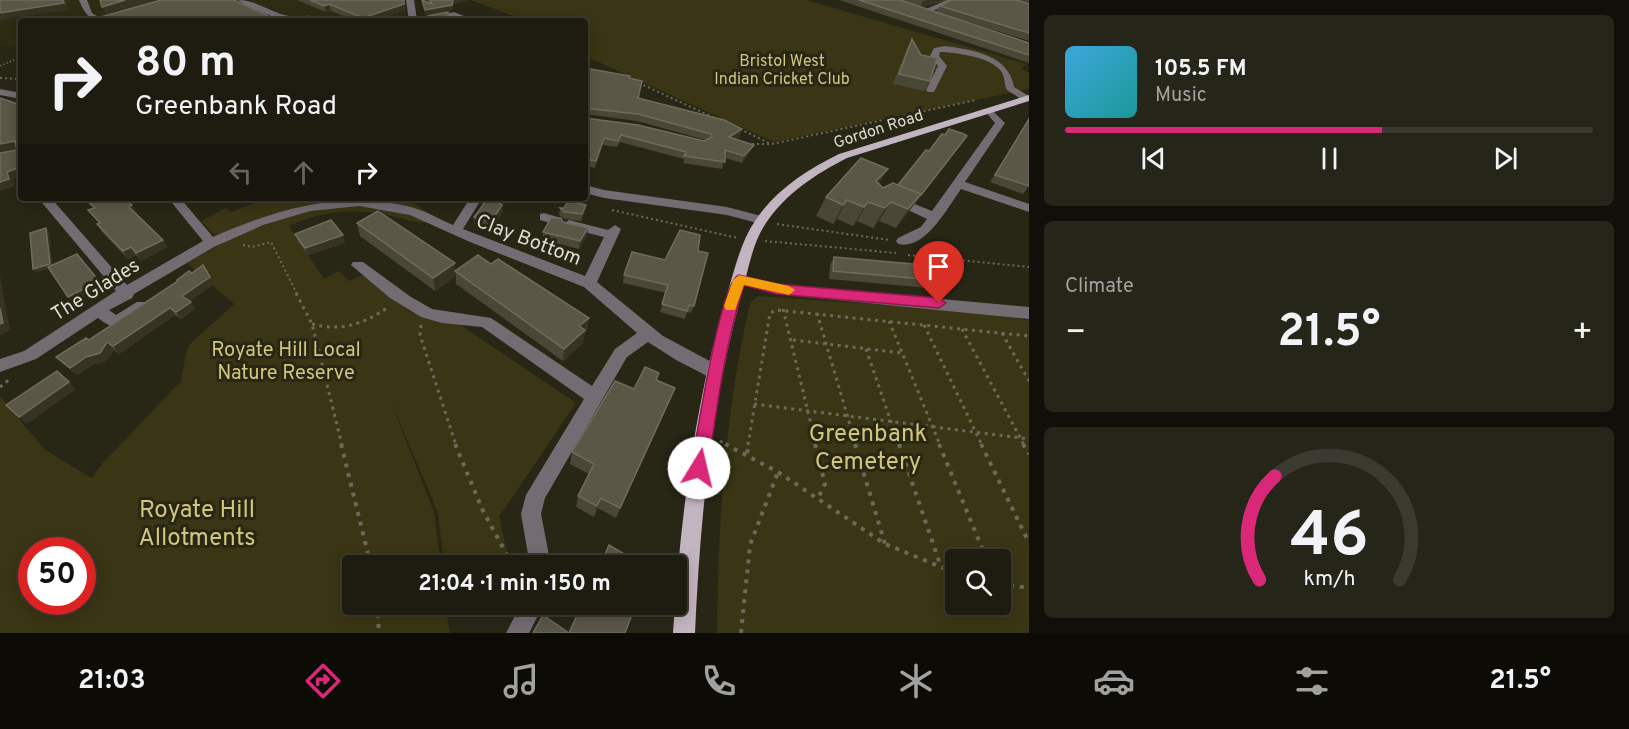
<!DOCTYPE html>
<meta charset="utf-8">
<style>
:root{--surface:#1e1c10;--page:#262519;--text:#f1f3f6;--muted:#a1a19f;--line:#3c3a30;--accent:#db2777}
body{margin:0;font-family:Overpass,sans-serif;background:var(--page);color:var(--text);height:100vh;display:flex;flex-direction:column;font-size:22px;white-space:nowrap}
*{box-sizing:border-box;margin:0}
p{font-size:20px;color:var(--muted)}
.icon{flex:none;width:33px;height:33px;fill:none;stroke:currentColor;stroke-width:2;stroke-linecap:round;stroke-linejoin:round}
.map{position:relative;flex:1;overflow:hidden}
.side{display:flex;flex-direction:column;gap:15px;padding:15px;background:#100f09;width:600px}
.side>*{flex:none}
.top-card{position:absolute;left:18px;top:18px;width:570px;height:183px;border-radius:6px;box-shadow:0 3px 15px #0003,0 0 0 2px var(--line);background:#1e1c10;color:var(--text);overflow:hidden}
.buttons{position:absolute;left:945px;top:549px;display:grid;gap:12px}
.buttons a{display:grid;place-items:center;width:66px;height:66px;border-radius:6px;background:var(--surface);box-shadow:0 3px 15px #0003,0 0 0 2px var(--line);font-size:30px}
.speed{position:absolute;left:18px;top:537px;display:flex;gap:12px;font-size:30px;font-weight:700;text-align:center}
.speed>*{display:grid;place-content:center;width:78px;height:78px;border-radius:50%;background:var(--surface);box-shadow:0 3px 15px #0003,0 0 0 2px var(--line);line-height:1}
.speed .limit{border:9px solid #d22;background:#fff;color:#111}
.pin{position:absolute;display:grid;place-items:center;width:51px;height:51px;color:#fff;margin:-62px -26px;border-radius:50% 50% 50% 0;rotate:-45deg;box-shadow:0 0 6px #0007}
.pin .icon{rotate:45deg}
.me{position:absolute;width:66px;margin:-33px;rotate:9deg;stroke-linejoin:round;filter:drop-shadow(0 0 4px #0008)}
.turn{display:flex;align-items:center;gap:21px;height:126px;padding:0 18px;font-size:27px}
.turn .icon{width:78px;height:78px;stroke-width:2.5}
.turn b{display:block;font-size:42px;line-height:51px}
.lanes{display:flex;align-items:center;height:57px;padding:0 18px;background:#0003;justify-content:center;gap:30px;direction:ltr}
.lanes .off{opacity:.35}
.big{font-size:45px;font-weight:700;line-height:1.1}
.side .tile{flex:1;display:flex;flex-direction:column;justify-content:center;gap:9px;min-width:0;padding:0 21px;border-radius:9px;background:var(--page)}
.side .dial{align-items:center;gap:0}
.dial svg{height:156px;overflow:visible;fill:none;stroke:var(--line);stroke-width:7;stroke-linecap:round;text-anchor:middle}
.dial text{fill:var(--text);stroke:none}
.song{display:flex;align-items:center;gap:18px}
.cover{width:72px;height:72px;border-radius:9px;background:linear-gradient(135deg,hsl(200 70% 55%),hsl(180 70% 35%))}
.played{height:6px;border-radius:3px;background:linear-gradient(90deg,var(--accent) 60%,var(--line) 60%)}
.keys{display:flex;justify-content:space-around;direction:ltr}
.heat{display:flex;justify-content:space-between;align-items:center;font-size:33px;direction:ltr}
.trip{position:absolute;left:342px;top:555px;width:345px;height:60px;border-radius:6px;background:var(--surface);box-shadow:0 3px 15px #0003,0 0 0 2px var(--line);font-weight:700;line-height:60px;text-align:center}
.tab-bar{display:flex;height:96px;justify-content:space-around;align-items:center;background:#0c0b06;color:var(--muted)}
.tab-bar .icon{width:42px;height:42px}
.tab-bar .active{color:var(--accent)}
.tab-bar b{font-size:27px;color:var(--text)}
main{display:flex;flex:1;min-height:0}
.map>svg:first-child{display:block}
</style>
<main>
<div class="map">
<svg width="1029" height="633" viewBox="0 0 1029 633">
<rect width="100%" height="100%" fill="#282615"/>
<polygon fill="#2f2c14" points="0,0 404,0 407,17 406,21 21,21 21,47 0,46"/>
<g fill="#3a3514" fill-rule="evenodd">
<polygon points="471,0 806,0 1027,64 1021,69 1029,72 1029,89 774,142 585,56 585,21 527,21"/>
<path d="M267,198H407L436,219L429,223C415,223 402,218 388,215C354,208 320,211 289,226L324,279L339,271L349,281L365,274L381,284L409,311L431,320L459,324L576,403L499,517L510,565H484L478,562L476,565L444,566L438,513L389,397L434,512L441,565L352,566V604L445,605L450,633H0V396L45,450L92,478L102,464L181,381L186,353L190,344L234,304L187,263L223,243L201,221L226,208L232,212ZM32,550H82V602H32Z"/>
<path d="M758,296L943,309L1029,320V633H717C718,521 725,412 750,303ZM956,560H1000V604H956Z"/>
</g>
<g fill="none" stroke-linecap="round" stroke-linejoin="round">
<polyline stroke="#6b695a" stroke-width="1.5" stroke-dasharray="1.5 2" stroke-linecap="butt" points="0,66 21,57"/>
<g stroke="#6b695a" stroke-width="2" stroke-dasharray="2 3" stroke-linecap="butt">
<polyline points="0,78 21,79"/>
<polyline points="639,83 717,119"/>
<polyline points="740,129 769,143"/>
<polyline points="747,144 772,144 976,100"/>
<polyline points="257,198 260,198"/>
<polyline points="568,198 580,201"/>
<polyline points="612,210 738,238"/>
<polyline points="777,224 889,240"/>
<polyline points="765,241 896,253"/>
<polyline points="243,245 252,247 271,242 297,294"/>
<polyline points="908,255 1029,267"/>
<polyline points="924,269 929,270 937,287 943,288 929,257"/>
</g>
<g stroke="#6b695a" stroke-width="3" stroke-dasharray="3 4.5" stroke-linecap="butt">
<polyline points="296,293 312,324 342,445"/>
<polyline points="783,309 816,445"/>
<polyline points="817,313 856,445"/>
<polyline points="889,321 940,445"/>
<path d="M312,324C340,332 365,324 388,307"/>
<polyline points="421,325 420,335 456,445"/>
<polyline points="924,325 982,445"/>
<polyline points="962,329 1024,445"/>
<polyline points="1002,333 1029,381"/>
<polyline points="793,340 902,353"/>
<polyline points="866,349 899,445"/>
<polyline points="0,387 10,379"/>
<polyline points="754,404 1029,439"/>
<polyline points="720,441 727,445"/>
<polyline points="748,445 770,313 776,310 1029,336"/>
</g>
<g stroke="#6b695a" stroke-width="4" stroke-dasharray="4 6" stroke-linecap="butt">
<polyline points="341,444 371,566"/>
<polyline points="455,444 483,511 513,566"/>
<polyline points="725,444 778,472 885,544 956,573"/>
<polyline points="815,444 825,484 818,498"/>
<polyline points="855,444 885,544"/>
<polyline points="899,444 941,567"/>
<polyline points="939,444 987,560"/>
<polyline points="981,444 1029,543"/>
<polyline points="1023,444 1029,454"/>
<polyline points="747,453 749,444"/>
<polyline points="1000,584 1029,588"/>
<polyline points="377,604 379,633"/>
<polyline points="741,633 750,545 778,472"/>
</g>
<g fill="#736c73" fill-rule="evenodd">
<path d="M79,0H87L92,13L105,21C89,21 85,14 79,0Z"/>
<path d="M238,0C257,0 271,13 289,16C298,18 309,13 317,18C298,29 255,12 238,0Z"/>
<polygon points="406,0 414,0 417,20 454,12 476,21 465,21 453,16 431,21 409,21"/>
<polygon points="947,0 958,0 926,14 919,12"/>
<path d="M945,46C973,50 1009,55 1014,87L1029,96V101H1024L1007,90C1004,84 1005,76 1001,71C990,57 961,54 945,52H940L939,56L947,66L934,92H928L926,90L938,66L930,56L934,48Z"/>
<polygon points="0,89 21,93 21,99 0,95"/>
<path d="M990,108L1005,123L965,182L1029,204V212L961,189C948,207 925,251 898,244L896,241L898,238L921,227L927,219L887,200L893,196L897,197L932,211L995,123L985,111Z"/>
<polygon points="585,185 604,190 727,207 765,217 767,220 761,224 727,215 604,198 585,193"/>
<path d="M38,198H51L127,285L203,241L168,198H180L213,237C277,209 342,189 411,207C426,211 439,219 453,225L467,203V198H479V203L463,229L585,276L604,237L564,227L563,224L569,220L608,230L615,225L621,229L597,282L663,336L721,367L723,372L721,377L715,379L709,377L676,360L648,342L627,357L545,498L541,514L551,566H530L521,514L526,495L584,399L482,327L442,323L421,317L390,298L351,265L353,262H363L411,297L432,309L491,318L592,386L615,349L637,333L584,287L470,242L410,215L359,206L310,211L263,225L214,247L134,294L132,298L109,310L116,315L137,302H147L149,306L147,310C126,324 121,336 98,318L36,359L0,372V359L24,351L116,291Z"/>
<polygon points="544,213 561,218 563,221 557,225 540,220 540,214"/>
<polygon points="739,275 776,284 1029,307 1029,319 776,294 734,283 732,280"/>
<polygon points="521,604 544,604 529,633 506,633"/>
</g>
<path fill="#c2b4c1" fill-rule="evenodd" d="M1029,95V101L847,158C816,174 786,193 766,223C752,243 748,272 741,296C711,406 700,519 695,633H673C680,522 694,407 726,298C734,272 740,243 755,221C775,190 807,170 839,154Z"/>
</g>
<g fill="#4a4737">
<polygon points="297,0 404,0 405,10 375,21 356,21 331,11 326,12"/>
<polygon points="422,0 428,2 427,0 467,0 454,4 452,10 426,16"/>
<polygon points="839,0 948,0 921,7 1029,43 1029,63"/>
<polygon points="1016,0 1029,0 1029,4"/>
<polygon points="1029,4 1029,41 936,12 940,6"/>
<polygon points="912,39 930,81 924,91 893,84 907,48"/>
<polygon points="585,68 630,79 638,98 740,136 735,139 751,151 742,163 725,158 722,169 683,163 684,159 620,142 617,147 603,145 595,168 585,166 585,115 585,118 704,141 706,140 637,121 585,114"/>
<polygon points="1029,118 1029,186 1023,194 990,182"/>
<polygon points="962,143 896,228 879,221 873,228 857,221 853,226 837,219 833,224 816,216 826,197 879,184 883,188 898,185 929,151"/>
<polygon points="82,198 124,198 132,205 137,213 135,213 163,240 167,247 141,261 136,255 128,259 102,232 97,224 99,223 88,210 93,208"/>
<polygon points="482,200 503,207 503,212 492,229 475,225 474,217 482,206"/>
<polygon points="560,208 585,212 581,221 565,219 559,215"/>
<polygon points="563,222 588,228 587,236 579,249 543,240 543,232"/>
<polygon points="357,223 455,271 491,264 589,318 587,330 585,332 583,343 563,361 456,284 456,276 435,291 360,236"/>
<polygon points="295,234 345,243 308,255 298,242"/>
<polygon points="698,251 694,306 691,313 687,312 685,319 660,312 666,293 623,283 624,275 665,260"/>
<polygon points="834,257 933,280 928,288 829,279 830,265"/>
<polygon points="192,273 210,277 214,284 190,301 195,309 181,319 175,315 119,354 114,350 106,361 92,365 77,375 56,357 89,340 178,282 177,280"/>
<polygon points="657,380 670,401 616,518 598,508 594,517 576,507 578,496 589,474 570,464 572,452 634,389"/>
</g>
<g fill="#363322">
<polygon points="63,0 66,0 68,10 0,20 0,13"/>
<polygon points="125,0 156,0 106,15 102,7"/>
<polygon points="404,0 405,10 375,21 364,21 363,18"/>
<polygon points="453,0 467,0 454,4 452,10 426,16 425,10"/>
<polygon points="927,0 944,0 920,7 923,1"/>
<polygon points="329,4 331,11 326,12 324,6"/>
<polygon points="448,12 448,21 445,21"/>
<polygon points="742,129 740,136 726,143 729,137"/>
<polygon points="967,136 962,143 916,202 921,195"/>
<polygon points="604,138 603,145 595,168 596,161"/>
<polygon points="15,141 21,148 0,152 0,144"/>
<polygon points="754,145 751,151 742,163 744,156"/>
<polygon points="21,167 21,176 13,179 15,186 0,191 0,182 7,172"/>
<polygon points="888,169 877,188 876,181"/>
<polygon points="921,194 908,213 896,228 908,209"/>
<polygon points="503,198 508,198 503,207 503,212 492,229 491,222"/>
<polygon points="847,200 837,219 833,224 843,205"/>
<polygon points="868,202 857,221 853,226 864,207"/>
<polygon points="891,202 879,221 873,228 885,208"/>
<polygon points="132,205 137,213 133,214 129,207"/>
<polygon points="586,205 585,212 581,221 582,214"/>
<polygon points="46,228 49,232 53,267 36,273 33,269"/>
<polygon points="588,228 587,236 579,249 580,241"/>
<polygon points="343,235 345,243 308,255 305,248"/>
<polygon points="163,240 167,247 141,261 136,253"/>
<polygon points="131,247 136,255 128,259 123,251"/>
<polygon points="455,263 456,276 435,291 433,278"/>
<polygon points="0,275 10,330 0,335"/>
<polygon points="210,277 214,284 187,303 182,296"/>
<polygon points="99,281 104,287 73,303 68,297"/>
<polygon points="191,302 195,309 181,319 176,312"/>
<polygon points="170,308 175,315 119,354 113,346"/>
<polygon points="589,318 587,330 585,332 583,343 563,361 564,349 579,326"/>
<polygon points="107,342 114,350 106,361 92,365 77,375 70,368"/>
<polygon points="69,382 76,389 27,424 19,417"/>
<polygon points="675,388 670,401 616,518 620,508"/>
<polygon points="601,498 598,508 594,517 597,506"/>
</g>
<g fill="#5a5747" stroke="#6f6c5d" stroke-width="1.5">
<polygon points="0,0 63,0 64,3 0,13"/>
<polygon points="100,0 125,0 102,7"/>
<polygon points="161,0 234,0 274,19 270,20 272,21 101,21 97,18"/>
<polygon points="310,0 404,0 404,4 363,18 329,4 324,6"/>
<polygon points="422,0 432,4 430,0 453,0 452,5 425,10"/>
<polygon points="859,0 900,0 1029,43 1029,55"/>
<polygon points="951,0 1016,0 1029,4 1029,33 940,6"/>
<polygon points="448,12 445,21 425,21 428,16"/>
<polygon points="912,39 921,55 937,58 930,81 899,74"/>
<polygon points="585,68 630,76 629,78 642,81 638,98 724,120 742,129 729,137 754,145 744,156 725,150 725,162 684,156 686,152 621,135 618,141 604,138 596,161 585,159 585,115 585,118 638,125 704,141 712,137 711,134 638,114 585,108"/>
<polygon points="0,98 21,105 21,167 7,172 9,179 0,182 0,153 17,150 15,141 0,144"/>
<polygon points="1029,119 1029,186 995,175"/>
<polygon points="949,129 964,134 967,136 921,195 898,185 926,150 929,151 942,134 945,135"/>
<polygon points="861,158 888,169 876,181 883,188 893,183 921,194 908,209 891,202 885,208 868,202 864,207 847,200 843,205 826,197"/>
<polygon points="85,198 124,198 132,205 129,207 163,240 136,253 131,247 123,251 97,224 100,223 88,210 95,208"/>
<polygon points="482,198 503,198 500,204 502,205 491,222 474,217 486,201 482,200"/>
<polygon points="568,201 586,205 582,214 565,212 560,208 564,208"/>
<polygon points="378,211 455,263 433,278 357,223"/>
<polygon points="551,218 561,218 563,222 588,228 580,241 543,232"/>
<polygon points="331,220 343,235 305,248 295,234"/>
<polygon points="46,228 50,264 33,269 30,233"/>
<polygon points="680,230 700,235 698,251 708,253 694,306 689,305 687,311 662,304 668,285 624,275 632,252 665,260"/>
<polygon points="77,254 99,281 68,297 48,267"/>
<polygon points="478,255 491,264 498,259 589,318 579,326 585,330 564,349 455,271"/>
<polygon points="834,257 925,265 933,280 833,271"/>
<polygon points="203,265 210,277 182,296 191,302 176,312 170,308 113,346 107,342 100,353 86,357 70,368 56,357 86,338 89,340 178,281 177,280 189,271 192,273"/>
<polygon points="0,308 3,323 0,324"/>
<polygon points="645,367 659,373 656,380 675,388 620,508 601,498 597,506 578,496 594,464 572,452 615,381 634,389"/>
<polygon points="57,371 69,382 19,417 6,405"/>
<polygon points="609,545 626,555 622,566 600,566"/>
<polygon points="582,604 636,604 625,633 533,633 543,615 569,633"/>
</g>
<path fill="#db2777" stroke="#8e194d" stroke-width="1.5" d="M739,275L776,284L939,298L946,303L939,308L776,294L744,285C725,345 717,406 708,468L705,474L699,476L693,474L691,468C696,442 720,281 739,275Z"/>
<polygon fill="#f59e0b" points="739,275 789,286 795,290 789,295 744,285 735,310 726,310 724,306 733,280"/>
<g text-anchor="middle" stroke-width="6" stroke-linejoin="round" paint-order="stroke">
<g font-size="16" fill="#d2c67b" stroke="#282615">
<text x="782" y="66">Bristol West<tspan x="782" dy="18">Indian Cricket Club</tspan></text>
</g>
<g font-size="16" fill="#deddd2" stroke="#282615">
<text transform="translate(878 128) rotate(-18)" y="6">Gordon Road</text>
</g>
<g font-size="20" fill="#deddd2" stroke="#282615">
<text transform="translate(529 239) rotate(21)" y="7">Clay Bottom</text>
<text transform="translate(95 289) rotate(-32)" y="7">The Glades</text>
</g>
<g font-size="20" fill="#d2c67b" stroke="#282615">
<text x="286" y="356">Royate Hill Local<tspan x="286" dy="23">Nature Reserve</tspan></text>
</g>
<g font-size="24" fill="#d2c67b" stroke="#282615">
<text x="868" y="441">Greenbank<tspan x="868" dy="28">Cemetery</tspan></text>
<text x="197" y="517">Royate Hill<tspan x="197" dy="28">Allotments</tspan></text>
</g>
</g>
</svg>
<div class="buttons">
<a><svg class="icon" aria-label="search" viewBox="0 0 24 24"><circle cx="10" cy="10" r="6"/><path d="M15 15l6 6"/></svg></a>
</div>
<div class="speed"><div class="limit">50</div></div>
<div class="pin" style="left:939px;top:303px;background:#d93025"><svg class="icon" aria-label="arrive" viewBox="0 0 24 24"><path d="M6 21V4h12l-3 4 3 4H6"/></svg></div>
<svg class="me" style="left:699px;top:468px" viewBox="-20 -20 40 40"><circle r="19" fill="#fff"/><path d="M0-13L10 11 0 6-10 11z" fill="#db2777"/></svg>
<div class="trip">21:04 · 1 min · 150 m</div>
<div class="top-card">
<div class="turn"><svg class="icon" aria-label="right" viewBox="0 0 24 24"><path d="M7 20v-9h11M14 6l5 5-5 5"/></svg><div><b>80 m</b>Greenbank Road</div></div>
<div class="lanes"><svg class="icon off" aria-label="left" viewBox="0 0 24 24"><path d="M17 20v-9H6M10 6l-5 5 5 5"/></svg><svg class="icon off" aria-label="ahead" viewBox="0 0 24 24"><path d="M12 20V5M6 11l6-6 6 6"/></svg><svg class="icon" aria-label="right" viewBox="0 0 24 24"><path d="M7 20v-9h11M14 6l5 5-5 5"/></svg></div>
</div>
</div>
<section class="side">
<div class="tile">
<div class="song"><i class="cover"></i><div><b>105.5 FM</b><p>Music</p></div></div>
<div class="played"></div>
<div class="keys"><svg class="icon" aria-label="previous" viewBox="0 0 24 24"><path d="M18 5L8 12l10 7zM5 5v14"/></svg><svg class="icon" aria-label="pause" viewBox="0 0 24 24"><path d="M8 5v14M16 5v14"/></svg><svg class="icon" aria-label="next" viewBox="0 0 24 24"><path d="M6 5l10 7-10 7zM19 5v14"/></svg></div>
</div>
<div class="tile"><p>Climate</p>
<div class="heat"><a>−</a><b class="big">21.5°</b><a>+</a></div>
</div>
<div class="tile dial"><svg viewBox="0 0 100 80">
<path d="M14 69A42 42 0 1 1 86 69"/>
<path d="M14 69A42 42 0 0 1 22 16" stroke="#db2777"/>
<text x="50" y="56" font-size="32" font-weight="700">46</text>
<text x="50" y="72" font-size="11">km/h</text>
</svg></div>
</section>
</main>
<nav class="tab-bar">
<b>21:03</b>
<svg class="icon active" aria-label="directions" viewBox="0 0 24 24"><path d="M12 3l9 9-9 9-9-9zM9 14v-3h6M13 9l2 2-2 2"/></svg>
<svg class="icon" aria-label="music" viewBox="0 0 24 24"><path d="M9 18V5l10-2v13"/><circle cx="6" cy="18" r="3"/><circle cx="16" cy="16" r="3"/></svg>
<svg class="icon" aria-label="phone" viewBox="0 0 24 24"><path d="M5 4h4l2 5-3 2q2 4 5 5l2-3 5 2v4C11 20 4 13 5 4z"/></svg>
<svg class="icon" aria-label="climate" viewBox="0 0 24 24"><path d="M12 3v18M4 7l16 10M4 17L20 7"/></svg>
<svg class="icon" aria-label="car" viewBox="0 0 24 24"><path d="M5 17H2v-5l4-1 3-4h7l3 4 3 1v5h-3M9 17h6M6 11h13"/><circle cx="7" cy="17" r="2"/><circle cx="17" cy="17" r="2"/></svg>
<svg class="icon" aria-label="filters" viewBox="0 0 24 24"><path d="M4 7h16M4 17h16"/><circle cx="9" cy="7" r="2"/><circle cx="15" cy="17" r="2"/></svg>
<b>21.5°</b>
</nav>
